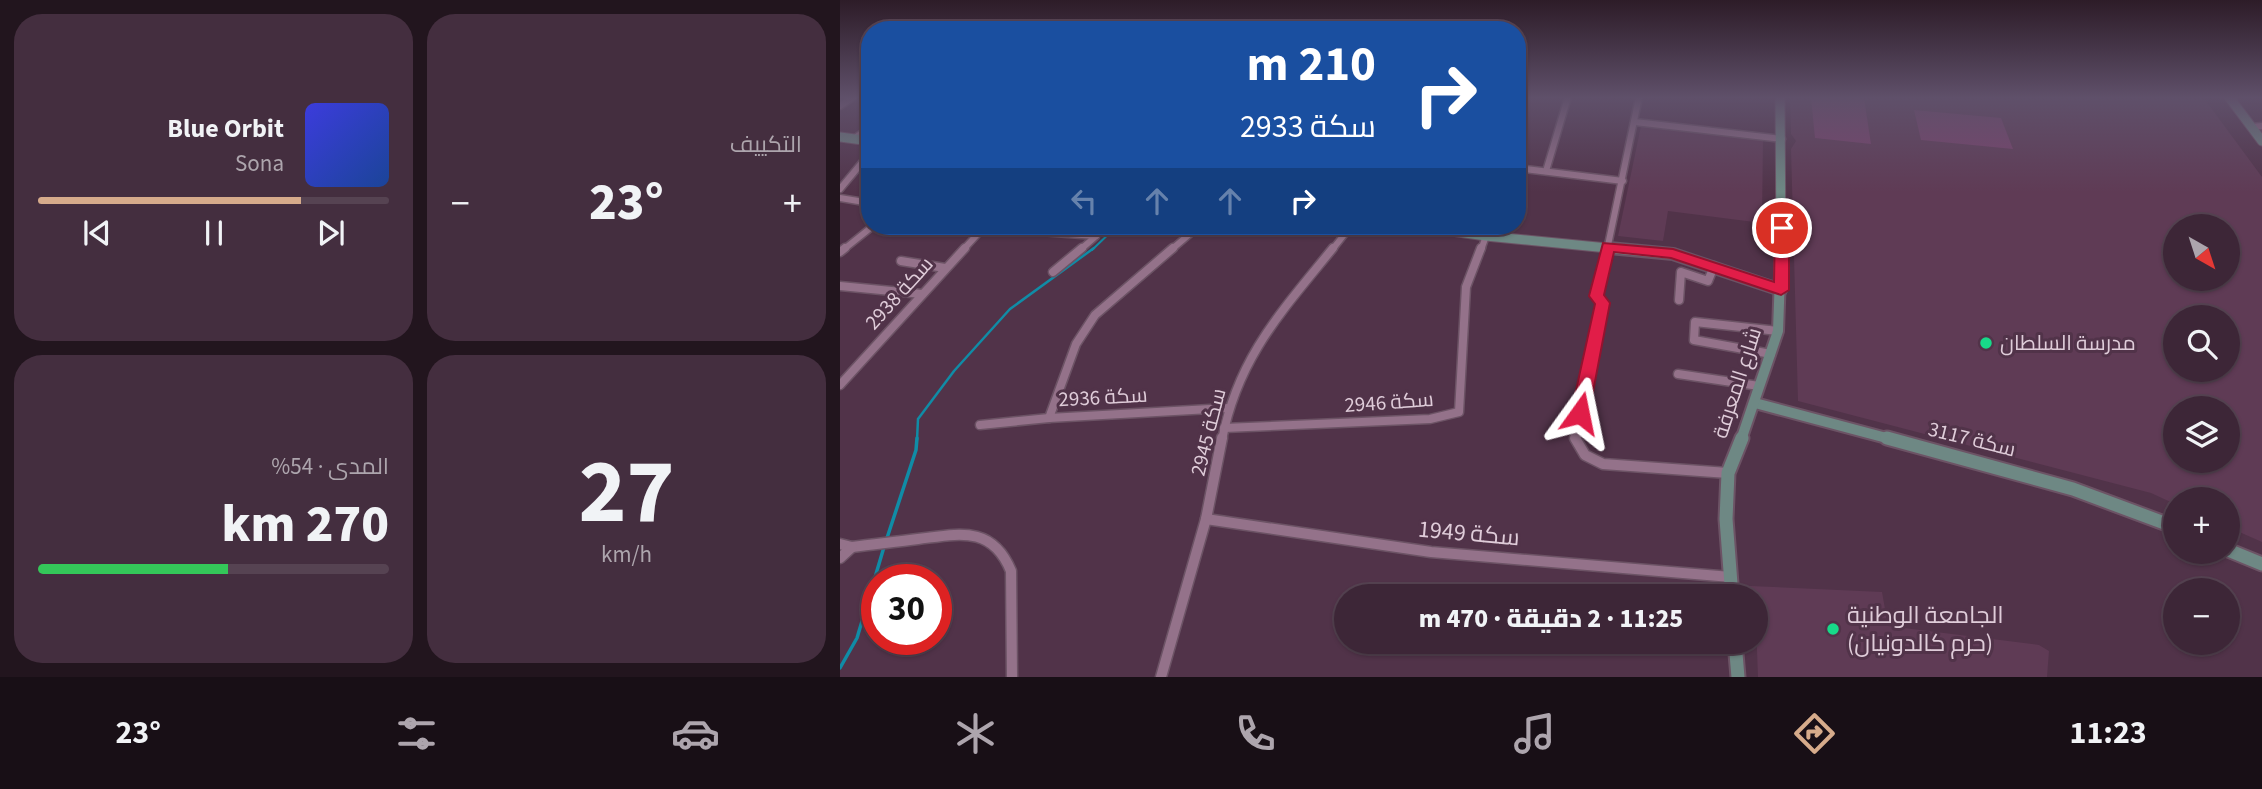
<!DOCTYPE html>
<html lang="ar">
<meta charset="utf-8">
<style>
:root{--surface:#3d2637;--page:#442e3f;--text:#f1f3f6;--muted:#ada5ad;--line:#564352;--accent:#d6ab8b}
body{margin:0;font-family:"Source Sans 3",Cairo,sans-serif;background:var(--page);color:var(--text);direction:rtl;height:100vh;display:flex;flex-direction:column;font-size:26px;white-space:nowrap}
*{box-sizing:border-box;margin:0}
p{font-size:23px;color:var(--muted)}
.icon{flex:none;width:38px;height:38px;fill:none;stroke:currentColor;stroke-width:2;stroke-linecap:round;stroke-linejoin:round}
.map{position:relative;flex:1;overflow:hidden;direction:ltr}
.sheet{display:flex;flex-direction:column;gap:14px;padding:14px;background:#22151e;width:840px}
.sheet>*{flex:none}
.top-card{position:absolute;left:21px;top:21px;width:665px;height:214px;border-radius:28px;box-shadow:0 2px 5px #0004,0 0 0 2px var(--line);direction:rtl;background:#1a4fa0;color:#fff;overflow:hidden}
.needle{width:46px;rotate:141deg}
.fabs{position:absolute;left:1323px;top:214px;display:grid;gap:14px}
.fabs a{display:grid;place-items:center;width:77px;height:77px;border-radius:50%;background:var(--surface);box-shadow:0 2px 5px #0004,0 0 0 2px var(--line);font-size:35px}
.speed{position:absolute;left:21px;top:564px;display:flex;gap:14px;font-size:35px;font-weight:700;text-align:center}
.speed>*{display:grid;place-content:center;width:91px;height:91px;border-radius:50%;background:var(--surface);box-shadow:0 2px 5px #0004,0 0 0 2px var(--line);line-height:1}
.speed .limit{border:10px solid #d22;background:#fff;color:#111}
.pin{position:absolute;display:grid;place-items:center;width:60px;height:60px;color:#fff;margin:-30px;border:4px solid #fff;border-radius:50%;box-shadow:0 2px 7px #0007}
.me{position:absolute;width:77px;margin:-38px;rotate:12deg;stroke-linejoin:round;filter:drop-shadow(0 0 5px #0008)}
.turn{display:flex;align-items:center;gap:24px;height:147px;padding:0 35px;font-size:32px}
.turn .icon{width:91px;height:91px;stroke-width:2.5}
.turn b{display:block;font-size:49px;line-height:60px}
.lanes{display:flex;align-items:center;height:66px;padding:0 35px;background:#0003;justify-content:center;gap:35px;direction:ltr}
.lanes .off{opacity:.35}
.big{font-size:52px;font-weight:800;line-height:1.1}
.sheet .tile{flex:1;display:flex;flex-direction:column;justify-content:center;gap:10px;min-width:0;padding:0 24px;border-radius:28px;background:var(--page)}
.sheet .dial{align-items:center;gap:0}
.dial b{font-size:91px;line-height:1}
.song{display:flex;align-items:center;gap:21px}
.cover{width:84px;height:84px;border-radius:10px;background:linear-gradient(135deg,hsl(240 70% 55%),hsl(220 70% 35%))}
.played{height:7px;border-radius:4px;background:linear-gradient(90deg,var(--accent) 75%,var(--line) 75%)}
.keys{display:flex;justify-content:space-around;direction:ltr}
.heat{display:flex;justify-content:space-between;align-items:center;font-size:38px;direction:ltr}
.charge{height:10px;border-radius:5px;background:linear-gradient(90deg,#34c759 54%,var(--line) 0)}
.sheet .tiles{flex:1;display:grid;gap:14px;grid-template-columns:repeat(2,1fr)}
.trip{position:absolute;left:494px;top:584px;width:434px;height:70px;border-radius:35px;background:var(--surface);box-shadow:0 2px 5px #0004,0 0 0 2px var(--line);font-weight:800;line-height:70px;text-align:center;direction:rtl}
.tabs{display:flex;height:112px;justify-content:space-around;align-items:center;background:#180f16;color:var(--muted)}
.tabs .icon{width:49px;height:49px}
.tabs .active{color:var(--accent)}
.tabs b{font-size:32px;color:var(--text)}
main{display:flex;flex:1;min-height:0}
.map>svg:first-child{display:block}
</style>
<main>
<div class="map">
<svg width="1422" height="677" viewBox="0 0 1422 677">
<rect width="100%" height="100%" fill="#513349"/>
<g fill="#5f3b55" fill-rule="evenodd">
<path d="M1363,97L1422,177V542L1388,527V499H1335V504L1311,493L958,401L951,149L956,141L951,134L950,98ZM1335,226H1388V278H1335ZM1335,317H1388V369H1335ZM1335,408H1388V460H1335Z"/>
<polygon points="801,126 923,139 922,223 828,211 823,241 778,236"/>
<polygon points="910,586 1042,592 1048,626 1199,645 1209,651 1207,677 918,677 915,597 911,597"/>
</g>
<g fill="#7c426d">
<polygon points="971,98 1024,98 1031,144 975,138"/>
<polygon points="1074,110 1161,118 1173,149 1081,140"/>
</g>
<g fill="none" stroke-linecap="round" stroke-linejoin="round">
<polyline stroke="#108ca6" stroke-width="2" points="252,250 277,226"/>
<polyline stroke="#108ca6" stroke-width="2.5" points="77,440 78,419 114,371 170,309 254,248"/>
<g stroke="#108ca6" stroke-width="3.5">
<polyline points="46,541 76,450 77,438"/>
<polyline points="0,668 17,638 44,547"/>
</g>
<g stroke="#6c5365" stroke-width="9">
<g id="street-far2">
<polyline points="0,106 13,97"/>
<polyline points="795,122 942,139"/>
<polyline points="1411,127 1422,126"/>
<polyline points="14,139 30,127"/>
<polyline points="677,168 783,181"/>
<polyline points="706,171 728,97"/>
<polyline points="0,189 30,153"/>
<polyline points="0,198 30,203"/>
<polyline points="143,228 256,236"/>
<polyline points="3,250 33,226"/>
<polyline points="123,250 145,226"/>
<polyline points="240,250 256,236"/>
<polyline points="331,250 359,226"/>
<polyline points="492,250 511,226"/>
<polyline points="641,250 646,236"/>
<polyline points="767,250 799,97"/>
</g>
</g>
<g stroke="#6c5365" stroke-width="11">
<g id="street-far1">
<polyline points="0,252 5,248"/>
<polyline points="61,261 105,268"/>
<polyline points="213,272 242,248"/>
<polyline points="0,286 82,294"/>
<polyline points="839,300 841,272 868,281 874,266"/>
<polyline points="931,354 854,340 855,322 938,331"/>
<polyline points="838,374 919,386"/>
<polyline points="0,385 125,248"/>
<polyline points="209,418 236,344 255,315 333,248"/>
<polyline points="140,425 209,418 388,408"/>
<polyline points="384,428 590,419 619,412 626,287 641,248"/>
<path d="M382,440C398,357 442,311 493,248"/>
<polyline points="736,440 763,303 756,296 767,248"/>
</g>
</g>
<g stroke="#6c5365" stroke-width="13">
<g id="street">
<polyline points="735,438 745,455 763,464 888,473"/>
<polyline points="366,519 591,552 891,577"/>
<path d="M0,544L12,547C34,544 56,542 78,539C119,534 152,525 171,571L172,677"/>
<polyline points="0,558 12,547"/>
<polyline points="321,677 366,519 382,438"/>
</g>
</g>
<g stroke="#6c5365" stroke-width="11">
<g id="secondary-far2">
<polyline points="940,97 941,250"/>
<polyline points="1389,97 1422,141"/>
<polyline points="0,137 30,141"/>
<polyline points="577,226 646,236 788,250"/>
</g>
</g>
<g stroke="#6c5365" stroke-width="14">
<g id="secondary-far1">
<polyline points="769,248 833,254 941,290"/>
<polyline points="915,403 1054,440"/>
<polyline points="901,440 938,331 941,248"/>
</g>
</g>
<g stroke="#6c5365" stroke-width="17">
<g id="secondary">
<polyline points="1047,438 1233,489 1335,527"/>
<polyline points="1388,550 1422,564"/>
<polyline points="892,597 886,519 888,473 902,438"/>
<polyline points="895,642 898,677"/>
</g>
</g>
<use href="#street-far2" stroke="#94728a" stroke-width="6"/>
<use href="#street-far1" stroke="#94728a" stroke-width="8"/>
<use href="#street" stroke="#94728a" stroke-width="10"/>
<use href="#secondary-far2" stroke="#6e8884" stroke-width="9"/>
<use href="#secondary-far1" stroke="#6e8884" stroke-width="10"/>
<use href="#secondary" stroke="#6e8884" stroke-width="13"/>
</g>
<linearGradient id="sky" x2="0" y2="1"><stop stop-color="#2d1c28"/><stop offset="0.51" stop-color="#5f506a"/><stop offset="1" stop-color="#5f506a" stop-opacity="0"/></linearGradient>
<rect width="1422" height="192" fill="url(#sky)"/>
<polygon fill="#e11d48" stroke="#92132f" stroke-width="2" points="942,224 949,228 949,290 941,295 831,258 774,252 764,295 770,303 749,413 746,418 734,418 731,413 755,304 749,296 763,243 833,249 934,282 935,228"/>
<g fill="#17d989" stroke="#513349" stroke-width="2.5">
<circle cx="1146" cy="343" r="7"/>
<circle cx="993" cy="629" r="7"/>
</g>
<g text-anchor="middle" stroke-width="6" stroke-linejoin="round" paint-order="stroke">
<g font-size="21" fill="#dfccd9" stroke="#513349">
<text transform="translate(59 293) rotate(-48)" y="7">سكة 2938</text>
<text transform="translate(897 383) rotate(-72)" y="7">شارع المعرفة</text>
<text transform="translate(263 397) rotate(-3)" y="7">سكة 2936</text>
<text transform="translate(549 402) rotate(-4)" y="7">سكة 2946</text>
<text transform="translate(368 432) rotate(-76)" y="7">سكة 2945</text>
<text transform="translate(1132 439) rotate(14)" y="7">سكة 3117</text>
</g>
<g font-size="21" fill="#dfccd9" stroke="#513349" text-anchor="start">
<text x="1160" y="350">مدرسة السلطان</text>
</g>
<g font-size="24" fill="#dfccd9" stroke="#513349">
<text transform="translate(629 533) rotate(5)" y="8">سكة 1949</text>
</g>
<g font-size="24" fill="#dfccd9" stroke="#513349" text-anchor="start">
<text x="1007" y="623">الجامعة الوطنية<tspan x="1007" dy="28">(حرم كالدونيان)</tspan></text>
</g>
</g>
</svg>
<div class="fabs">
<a><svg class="needle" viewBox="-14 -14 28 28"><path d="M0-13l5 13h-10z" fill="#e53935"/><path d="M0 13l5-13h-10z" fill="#ada5ad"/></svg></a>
<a><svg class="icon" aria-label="search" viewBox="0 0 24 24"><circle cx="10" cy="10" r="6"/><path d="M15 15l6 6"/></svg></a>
<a><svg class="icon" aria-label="layers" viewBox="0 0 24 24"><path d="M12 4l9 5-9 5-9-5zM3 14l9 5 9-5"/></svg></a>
<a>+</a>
<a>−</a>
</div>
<div class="speed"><div class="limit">30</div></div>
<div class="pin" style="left:942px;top:228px;background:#d93025"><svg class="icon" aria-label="arrive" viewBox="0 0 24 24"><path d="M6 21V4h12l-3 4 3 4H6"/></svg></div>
<svg class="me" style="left:740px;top:413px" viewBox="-20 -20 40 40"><path d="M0-17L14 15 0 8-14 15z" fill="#e11d48" stroke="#fff" stroke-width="4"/></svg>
<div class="trip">11:25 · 2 دقيقة · 470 m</div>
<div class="top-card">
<div class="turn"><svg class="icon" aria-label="right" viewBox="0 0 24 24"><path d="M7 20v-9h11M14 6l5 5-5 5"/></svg><div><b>210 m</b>سكة 2933</div></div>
<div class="lanes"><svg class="icon off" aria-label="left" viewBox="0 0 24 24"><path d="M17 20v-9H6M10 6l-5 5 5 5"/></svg><svg class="icon off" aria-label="ahead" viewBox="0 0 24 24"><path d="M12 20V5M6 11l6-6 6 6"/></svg><svg class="icon off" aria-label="ahead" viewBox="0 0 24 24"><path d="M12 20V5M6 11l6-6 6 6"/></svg><svg class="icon" aria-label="right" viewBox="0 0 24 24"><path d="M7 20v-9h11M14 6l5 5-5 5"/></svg></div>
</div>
</div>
<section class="sheet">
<div class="tiles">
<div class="tile"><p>التكييف</p>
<div class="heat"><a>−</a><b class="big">23°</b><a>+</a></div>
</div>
<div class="tile">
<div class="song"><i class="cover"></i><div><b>Blue Orbit</b><p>Sona</p></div></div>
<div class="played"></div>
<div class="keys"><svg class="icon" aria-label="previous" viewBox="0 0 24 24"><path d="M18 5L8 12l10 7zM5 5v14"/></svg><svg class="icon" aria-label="pause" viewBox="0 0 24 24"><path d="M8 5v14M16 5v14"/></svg><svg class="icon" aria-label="next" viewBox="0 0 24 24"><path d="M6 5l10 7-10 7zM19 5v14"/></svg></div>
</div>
<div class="tile dial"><b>27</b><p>km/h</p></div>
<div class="tile"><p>المدى · 54%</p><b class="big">270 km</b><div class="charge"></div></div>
</div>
</section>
</main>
<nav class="tabs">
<b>11:23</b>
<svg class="icon active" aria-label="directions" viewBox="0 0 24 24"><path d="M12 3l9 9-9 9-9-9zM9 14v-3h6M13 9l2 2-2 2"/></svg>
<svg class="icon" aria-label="music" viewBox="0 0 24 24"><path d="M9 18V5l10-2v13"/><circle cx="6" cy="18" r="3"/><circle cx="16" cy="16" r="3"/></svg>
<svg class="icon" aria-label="phone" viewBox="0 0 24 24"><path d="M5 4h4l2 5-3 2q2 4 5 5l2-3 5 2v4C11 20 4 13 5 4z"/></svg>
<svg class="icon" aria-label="climate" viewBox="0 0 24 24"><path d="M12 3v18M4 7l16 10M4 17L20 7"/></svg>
<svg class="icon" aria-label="car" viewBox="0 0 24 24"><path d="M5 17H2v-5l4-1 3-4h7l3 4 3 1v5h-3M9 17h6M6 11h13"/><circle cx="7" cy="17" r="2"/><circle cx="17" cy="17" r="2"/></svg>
<svg class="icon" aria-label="filters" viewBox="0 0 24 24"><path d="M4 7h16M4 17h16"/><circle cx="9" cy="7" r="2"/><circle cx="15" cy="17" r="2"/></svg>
<b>23°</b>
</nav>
